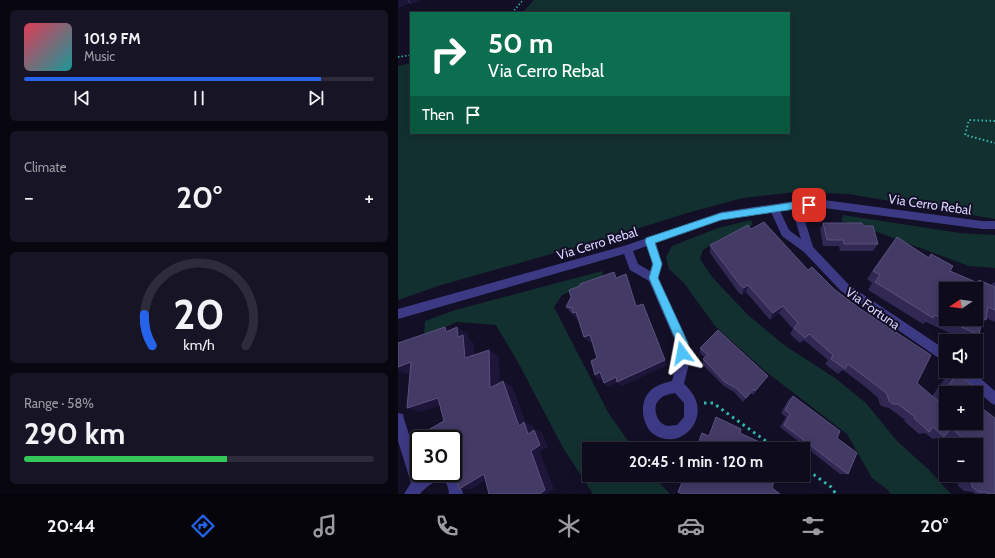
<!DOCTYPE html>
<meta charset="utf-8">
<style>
:root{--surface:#0e0b1c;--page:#171425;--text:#f1f3f6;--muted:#9b9ba3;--line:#2e2b3b;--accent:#2563eb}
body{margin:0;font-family:Cabin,sans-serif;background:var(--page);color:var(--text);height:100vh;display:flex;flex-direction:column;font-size:15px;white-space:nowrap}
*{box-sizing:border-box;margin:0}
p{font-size:13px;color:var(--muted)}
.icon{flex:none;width:22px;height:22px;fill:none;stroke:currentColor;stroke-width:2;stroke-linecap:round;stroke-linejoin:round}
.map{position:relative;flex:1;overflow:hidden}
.panel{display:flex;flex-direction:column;gap:10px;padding:10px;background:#08060f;width:398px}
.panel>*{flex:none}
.hud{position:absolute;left:12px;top:12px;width:380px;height:122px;border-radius:0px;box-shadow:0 2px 10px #0003,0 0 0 1px var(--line);background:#0b6e4f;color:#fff;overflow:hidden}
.needle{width:26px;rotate:257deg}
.controls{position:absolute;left:541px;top:282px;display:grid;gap:8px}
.controls a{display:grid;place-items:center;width:44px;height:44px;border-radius:0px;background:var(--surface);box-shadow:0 2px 10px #0003,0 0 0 1px var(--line);font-size:20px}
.speed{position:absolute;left:12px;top:430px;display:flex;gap:8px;font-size:20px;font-weight:700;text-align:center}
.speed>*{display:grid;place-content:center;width:52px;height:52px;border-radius:50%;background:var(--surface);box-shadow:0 2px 10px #0003,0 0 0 1px var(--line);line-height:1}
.speed .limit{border:2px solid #111;border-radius:6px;background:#fff;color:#111}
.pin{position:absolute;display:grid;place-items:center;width:34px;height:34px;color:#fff;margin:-17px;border-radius:8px;box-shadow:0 2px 6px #0006}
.me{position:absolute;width:44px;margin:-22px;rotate:347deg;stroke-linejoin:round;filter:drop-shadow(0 0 3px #0008)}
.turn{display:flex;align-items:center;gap:14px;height:84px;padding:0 12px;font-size:18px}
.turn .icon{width:52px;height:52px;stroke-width:2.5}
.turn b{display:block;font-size:28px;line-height:34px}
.then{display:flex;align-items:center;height:38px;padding:0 12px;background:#0003;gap:8px;font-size:15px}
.big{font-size:30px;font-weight:800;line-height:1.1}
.panel .tile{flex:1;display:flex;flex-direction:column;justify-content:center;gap:6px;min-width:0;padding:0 14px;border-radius:6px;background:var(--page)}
.panel .dial{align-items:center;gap:0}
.dial svg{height:104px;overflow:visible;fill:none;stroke:var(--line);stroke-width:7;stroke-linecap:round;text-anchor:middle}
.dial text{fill:var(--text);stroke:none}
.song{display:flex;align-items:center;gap:12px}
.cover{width:48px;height:48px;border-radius:6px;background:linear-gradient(135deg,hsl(350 70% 55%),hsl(180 70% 35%))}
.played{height:4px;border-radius:2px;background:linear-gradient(90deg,var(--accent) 85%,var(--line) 85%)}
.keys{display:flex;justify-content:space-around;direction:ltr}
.heat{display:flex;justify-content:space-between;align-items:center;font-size:22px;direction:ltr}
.charge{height:6px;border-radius:3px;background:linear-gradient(90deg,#34c759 58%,var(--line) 0)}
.trip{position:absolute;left:184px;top:442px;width:228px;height:40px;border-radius:0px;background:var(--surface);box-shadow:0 2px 10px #0003,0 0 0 1px var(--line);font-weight:800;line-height:40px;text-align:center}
.dock{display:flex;height:64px;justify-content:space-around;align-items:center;background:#06040b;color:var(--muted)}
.dock .icon{width:28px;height:28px}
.dock .current{color:var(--accent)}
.dock b{font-size:18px;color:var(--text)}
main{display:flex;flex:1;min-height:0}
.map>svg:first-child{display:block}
</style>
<main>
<section class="panel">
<div class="tile">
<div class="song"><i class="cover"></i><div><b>101.9 FM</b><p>Music</p></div></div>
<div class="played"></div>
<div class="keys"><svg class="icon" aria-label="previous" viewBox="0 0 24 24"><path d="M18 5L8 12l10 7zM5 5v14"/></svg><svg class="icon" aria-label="pause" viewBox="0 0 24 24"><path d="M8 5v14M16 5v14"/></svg><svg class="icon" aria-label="next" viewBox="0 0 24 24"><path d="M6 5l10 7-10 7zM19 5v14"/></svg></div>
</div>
<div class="tile"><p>Climate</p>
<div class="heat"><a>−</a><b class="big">20°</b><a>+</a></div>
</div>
<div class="tile dial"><svg viewBox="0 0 100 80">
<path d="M14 69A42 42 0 1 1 86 69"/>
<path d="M14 69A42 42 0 0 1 8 45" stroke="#2563eb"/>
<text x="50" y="56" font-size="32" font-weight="700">20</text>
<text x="50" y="72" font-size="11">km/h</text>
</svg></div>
<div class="tile"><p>Range · 58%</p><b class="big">290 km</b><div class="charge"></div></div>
</section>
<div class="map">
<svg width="597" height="494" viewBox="0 0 597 494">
<rect width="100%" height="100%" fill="#130f26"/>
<g fill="#12302f">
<polygon points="136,0 597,0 597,219 451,194 398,192 345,198 289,213 213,237 40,286 0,300 0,66 13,63 13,133 391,133 391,13 124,13"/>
<polygon points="445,215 562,233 597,235 597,268 571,266 468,228 443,221"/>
<polygon points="353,220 355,225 324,238 305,250 302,259 314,277 350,315 386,345 437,378 468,403 498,440 530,469 553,494 492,494 490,490 474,478 449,434 367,371 317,326 286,283 271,269 268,257 274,246 320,228"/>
<polygon points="204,271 206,278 164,295 156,307 211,414 236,449 191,449 191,475 254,475 272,494 195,494 164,446 121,364 98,325 59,322 26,336 27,321 57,310"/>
</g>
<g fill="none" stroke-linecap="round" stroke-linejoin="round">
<g stroke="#2fb8b0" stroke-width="1.5" stroke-dasharray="1.5 2" stroke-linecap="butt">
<polyline points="114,13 125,0"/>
<polyline points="0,57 13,55"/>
</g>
<polyline stroke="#2fb8b0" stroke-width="2" stroke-dasharray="1.5 2.5" stroke-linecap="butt" points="597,121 571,120 567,135 597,143"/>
<g stroke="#2fb8b0" stroke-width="3" stroke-dasharray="2.5 4" stroke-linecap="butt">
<polyline points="306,403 315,403 379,449"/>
<polyline points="405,467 433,487 438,494"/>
</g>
<g fill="#3d3a85" fill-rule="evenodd">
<path d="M426,200L584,221H597V229H584L426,208H403L415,247L451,285L548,350V363L443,291L406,252L384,236L373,212L323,220L258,243L264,264L260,278L290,343L291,363L286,384C295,392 302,403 299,416C295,435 274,446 257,435C243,426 241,402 252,391C258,385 266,383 274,381L279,363L278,343L251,281L232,270L226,254L0,319V309L229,245L323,212L397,201ZM394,209L403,239L391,230L382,211ZM249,246L254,264L252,271L240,264L235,251ZM277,393L286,403V417L279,425C276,425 272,426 270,426C259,425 254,408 260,401C265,395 271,394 277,393Z"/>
<polygon points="559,371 574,371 597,391 597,405 593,403 561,375"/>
<path d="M0,413L5,414L6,419L21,465V473H55V472L61,478L65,494H51C50,471 31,483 22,494H6L13,483L0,441Z"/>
</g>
</g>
<g fill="#312854">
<polygon points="0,0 22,0 13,4 11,3 0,8"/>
<polygon points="425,223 465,226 480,244 475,251 442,251 441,246 425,246 422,229"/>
<polygon points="353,229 410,270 519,383 534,396 548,377 559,373 548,393 578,423 597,494 577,494 575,492 566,491 560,486 560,483 550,475 578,475 578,445 558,445 547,436 546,437 535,439 527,433 521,434 506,421 507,420 491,408 486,407 482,405 480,398 470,389 445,370 440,374 427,364 430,360 406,340 402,343 392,334 395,329 381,313 372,320 348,292 344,295 340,292 312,253 312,245"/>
<polygon points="499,237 530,257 533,254 552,271 578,282 581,280 592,285 597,282 597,322 588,318 588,320 583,322 581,335 569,341 528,322 525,324 470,290 474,283 469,279 492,246"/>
<polygon points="216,272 218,278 238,306 267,360 269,365 223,386 220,382 210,387 206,383 204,378 201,379 197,375 199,358 194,341 191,342 186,337 181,319 180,320 175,314 173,313 168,307 182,286"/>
<polygon points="302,348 366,381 355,395 353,393 345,402 336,392 326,386 305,365 305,359 307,358 302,353"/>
<polygon points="395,396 439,438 450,474 442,474 382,427 388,417 383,413 390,400"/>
</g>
<g fill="#1d163a">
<polygon points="0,0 9,0 11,3 0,8"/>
<polygon points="11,0 22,0 13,4"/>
<polygon points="350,285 348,292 344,295 346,288"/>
<polygon points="385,306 381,313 372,320 375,313"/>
<polygon points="178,312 183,318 180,320 175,313"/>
<polygon points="47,327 58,333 48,332"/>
<polygon points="59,327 70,334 70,338 75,342 78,363 67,358 60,337"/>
<polygon points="192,335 196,340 191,342 186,337"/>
<polygon points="91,350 101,356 102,392 92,388"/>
<polygon points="267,360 269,365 223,386 220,382 210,387 206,383 218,377"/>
<polygon points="13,362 26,367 8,374 0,371 0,367"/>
<polygon points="202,372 207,376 201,379 197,375"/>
<polygon points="105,381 114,386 128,423 135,425 136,430 144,432 150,447 142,452 156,489 150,493 151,494 142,494 130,434 121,426"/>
<polygon points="356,389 353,393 345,402 348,398"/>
<polygon points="40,398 53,402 24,412 9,408"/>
<polygon points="86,474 97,474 74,489 61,489"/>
</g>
<g fill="#433a66" stroke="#5a527e" fill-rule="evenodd">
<polygon points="366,222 410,270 414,267 436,289 461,308 533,355 519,383 540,401 559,373 584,393 578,403 578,393 548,393 548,423 578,423 578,404 597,418 597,494 591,494 588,492 580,492 574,487 574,484 563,475 578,475 578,445 573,445 553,428 546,437 535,427 531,432 516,418 517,417 500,404 495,404 491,401 489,394 478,385 450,364 447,369 433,359 435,355 411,334 407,338 396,328 400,323 385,306 375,313 350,285 346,288 342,285 312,245 350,225 353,229"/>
<polygon points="425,223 464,223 465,226 475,226 480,244 446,244 445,240 429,240"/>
<path d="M499,237L531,258L533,254L555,266L552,271L580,283L581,280L597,287V310L590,307L588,320L584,318L581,335L537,315L535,318L477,282L482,275L475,271ZM548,289H578V319H548Z"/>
<polygon points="216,272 218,278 228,274 238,306 245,304 267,360 219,382 218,377 206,383 202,372 197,375 193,361 199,358 192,335 186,337 178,312 175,313 174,308 168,307 173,297 171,290 182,286 182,284"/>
<polygon points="47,327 48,332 59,327 60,337 65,335 67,358 91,350 92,388 105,381 121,426 126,422 130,434 136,430 142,445 133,451 147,490 142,494 91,494 86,474 61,489 55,465 55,439 24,439 23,434 46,421 40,398 9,408 13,362 0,367 0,343"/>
<polygon points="320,330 370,376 357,391 356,389 348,398 338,388 327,382 305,359 310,355 302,348"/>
<polygon points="395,396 442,431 439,438 459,453 450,474 386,425 392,414 387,410"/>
<polygon points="318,417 343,429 342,433 368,445 368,443 381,449 298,449 304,433 311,436"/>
<polygon points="287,475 378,475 374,488 382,494 284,494 280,492"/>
</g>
<polygon fill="#4fc3f7" stroke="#337fa1" points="411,201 415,205 411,208 397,209 323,220 257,243 264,264 260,278 290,343 290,353 288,357 284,359 281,357 279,343 251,278 255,264 247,241 248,238 323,213 397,202"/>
<g text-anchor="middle" stroke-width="4" stroke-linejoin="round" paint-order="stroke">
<g font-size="13" fill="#d9d4ff" stroke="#130f26">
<text transform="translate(532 204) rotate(8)" y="5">Via Cerro Rebal</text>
<text transform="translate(199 243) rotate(-17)" y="5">Via Cerro Rebal</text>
<text transform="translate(475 308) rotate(35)" y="5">Via Fortuna</text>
</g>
</g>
</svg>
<div class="controls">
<a><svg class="needle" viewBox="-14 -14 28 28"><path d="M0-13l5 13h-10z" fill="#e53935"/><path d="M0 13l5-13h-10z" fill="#9b9ba3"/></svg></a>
<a><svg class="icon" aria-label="sound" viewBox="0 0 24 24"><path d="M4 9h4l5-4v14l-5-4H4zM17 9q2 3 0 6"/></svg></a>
<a>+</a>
<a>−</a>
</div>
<div class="speed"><div class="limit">30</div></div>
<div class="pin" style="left:411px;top:205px;background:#d93025"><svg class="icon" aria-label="arrive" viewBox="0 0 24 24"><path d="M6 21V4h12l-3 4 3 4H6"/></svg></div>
<svg class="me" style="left:284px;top:353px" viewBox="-20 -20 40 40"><path d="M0-17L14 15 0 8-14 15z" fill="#4fc3f7" stroke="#fff" stroke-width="4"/></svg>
<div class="trip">20:45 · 1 min · 120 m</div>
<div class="hud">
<div class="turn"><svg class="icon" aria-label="right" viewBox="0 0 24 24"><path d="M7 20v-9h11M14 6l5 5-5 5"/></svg><div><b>50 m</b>Via Cerro Rebal</div></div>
<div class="then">Then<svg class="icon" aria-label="arrive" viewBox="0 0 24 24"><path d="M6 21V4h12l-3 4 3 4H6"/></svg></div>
</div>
</div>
</main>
<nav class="dock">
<b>20:44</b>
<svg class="icon current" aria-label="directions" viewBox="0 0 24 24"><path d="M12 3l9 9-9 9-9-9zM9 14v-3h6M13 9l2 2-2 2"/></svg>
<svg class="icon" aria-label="music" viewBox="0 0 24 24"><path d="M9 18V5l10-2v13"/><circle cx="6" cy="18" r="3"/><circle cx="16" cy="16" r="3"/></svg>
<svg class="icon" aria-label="phone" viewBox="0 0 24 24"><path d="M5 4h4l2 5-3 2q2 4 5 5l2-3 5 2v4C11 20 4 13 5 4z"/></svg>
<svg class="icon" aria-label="climate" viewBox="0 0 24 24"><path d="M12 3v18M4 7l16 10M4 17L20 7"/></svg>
<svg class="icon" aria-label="car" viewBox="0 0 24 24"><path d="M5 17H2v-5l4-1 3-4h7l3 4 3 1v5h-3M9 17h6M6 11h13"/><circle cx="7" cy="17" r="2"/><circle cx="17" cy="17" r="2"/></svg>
<svg class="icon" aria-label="filters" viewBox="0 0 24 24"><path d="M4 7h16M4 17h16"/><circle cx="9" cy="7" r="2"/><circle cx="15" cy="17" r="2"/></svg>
<b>20°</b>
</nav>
